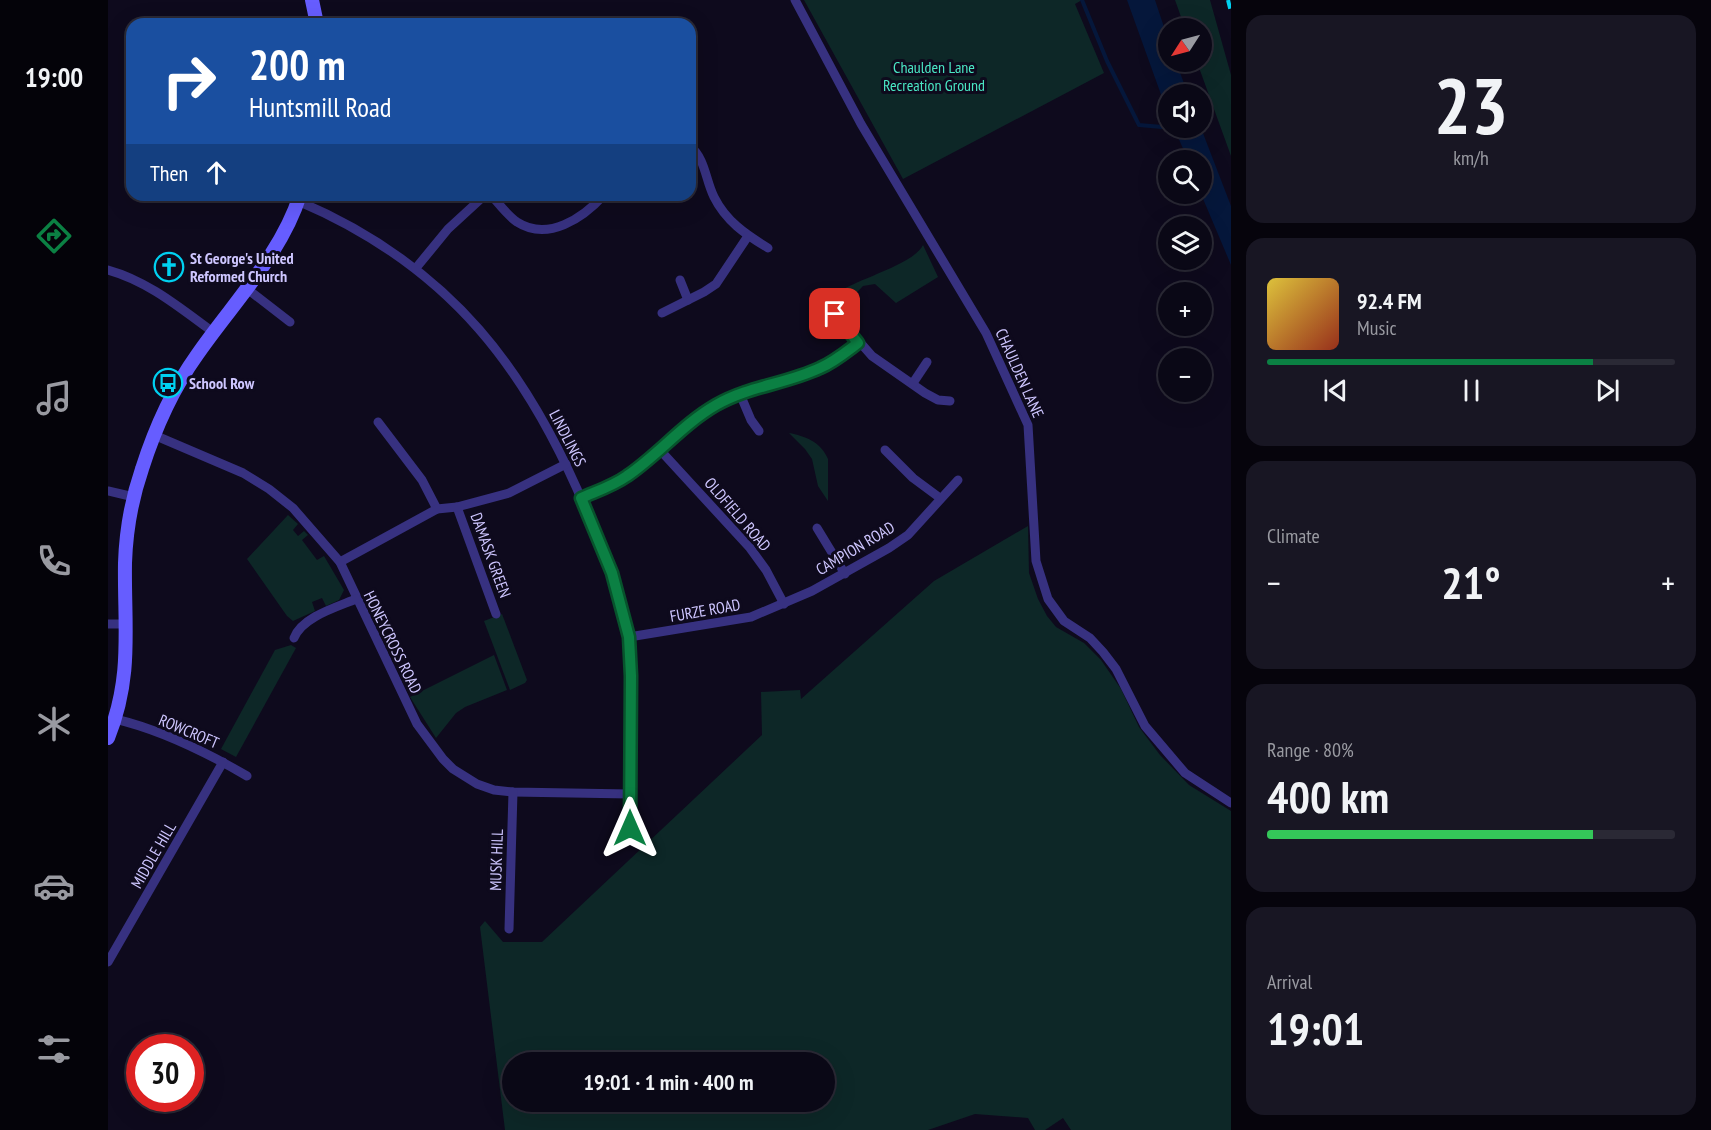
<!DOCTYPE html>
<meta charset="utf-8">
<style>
:root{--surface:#0a0816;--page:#181623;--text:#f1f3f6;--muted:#999aa1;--line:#2a2935;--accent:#0b8043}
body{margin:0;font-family:"PT Sans Narrow",sans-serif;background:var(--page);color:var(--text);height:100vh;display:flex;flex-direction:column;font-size:22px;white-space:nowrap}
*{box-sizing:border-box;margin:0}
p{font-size:20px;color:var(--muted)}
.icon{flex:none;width:33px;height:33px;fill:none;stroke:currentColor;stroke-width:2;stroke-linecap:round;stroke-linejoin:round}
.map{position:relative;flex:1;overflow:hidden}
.side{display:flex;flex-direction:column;gap:15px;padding:15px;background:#06040c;width:480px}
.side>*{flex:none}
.top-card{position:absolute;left:18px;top:18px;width:570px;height:183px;border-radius:18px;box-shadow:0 6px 24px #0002,0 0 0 2px var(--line);background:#1a4fa0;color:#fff;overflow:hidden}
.needle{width:39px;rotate:234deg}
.tools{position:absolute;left:1050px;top:18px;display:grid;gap:12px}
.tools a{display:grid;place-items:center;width:54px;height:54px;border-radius:50%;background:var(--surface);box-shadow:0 6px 24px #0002,0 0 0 2px var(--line);font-size:30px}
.speed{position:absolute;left:18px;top:1034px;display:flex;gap:12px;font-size:30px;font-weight:700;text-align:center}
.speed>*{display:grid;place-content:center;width:78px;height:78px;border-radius:50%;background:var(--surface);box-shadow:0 6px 24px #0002,0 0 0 2px var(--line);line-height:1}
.speed .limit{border:9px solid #d22;background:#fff;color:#111}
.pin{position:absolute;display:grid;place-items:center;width:51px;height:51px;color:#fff;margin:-26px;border-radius:12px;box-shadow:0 3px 9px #0006}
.me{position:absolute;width:66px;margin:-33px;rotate:0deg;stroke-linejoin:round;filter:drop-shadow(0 0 4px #0008)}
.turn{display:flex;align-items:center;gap:21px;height:126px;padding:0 24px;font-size:27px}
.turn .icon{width:78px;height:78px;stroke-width:2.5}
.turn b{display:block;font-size:42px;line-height:51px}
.then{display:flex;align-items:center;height:57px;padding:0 24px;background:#0003;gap:12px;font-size:22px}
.big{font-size:45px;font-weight:700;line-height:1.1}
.side .widget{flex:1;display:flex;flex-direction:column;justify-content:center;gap:9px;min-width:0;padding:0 21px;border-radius:18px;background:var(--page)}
.side .dial{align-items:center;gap:0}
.dial b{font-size:78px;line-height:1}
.song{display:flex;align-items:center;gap:18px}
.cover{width:72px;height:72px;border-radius:9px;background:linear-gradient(135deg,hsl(50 70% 55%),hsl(10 70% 35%))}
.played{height:6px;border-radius:3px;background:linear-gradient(90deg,var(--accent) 80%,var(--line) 80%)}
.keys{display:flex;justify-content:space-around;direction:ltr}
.heat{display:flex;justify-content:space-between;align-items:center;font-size:33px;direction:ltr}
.charge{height:9px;border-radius:4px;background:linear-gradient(90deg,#34c759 80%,var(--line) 0)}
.trip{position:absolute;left:394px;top:1052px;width:333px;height:60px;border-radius:30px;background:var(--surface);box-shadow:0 6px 24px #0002,0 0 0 2px var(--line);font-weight:700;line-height:60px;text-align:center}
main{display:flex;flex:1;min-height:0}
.tab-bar{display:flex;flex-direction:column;width:108px;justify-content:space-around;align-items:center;background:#040309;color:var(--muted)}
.tab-bar .icon{width:42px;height:42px}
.tab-bar .on{color:var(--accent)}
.tab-bar b{font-size:27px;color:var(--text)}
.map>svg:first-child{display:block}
</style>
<main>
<nav class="tab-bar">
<b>19:00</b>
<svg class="icon on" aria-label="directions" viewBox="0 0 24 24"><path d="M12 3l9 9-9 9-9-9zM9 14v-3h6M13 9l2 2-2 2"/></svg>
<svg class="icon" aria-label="music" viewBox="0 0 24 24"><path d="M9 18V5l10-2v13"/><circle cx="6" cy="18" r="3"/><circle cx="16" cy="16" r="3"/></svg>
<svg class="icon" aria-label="phone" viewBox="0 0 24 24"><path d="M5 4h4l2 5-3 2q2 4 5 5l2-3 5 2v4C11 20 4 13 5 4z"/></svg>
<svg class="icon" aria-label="climate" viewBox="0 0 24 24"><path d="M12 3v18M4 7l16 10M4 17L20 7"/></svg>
<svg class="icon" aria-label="car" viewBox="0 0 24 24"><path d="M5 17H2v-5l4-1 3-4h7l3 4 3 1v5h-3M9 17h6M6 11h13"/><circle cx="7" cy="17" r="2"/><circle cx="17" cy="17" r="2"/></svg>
<svg class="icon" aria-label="filters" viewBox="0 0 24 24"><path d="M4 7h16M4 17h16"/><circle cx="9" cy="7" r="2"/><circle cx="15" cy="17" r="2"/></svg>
</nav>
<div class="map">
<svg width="1123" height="1130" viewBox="0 0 1123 1130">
<rect width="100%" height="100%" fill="#0e0a1d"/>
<g fill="#0d2727" fill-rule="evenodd">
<polygon points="696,0 974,0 967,4 996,73 795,179"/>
<polygon points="1067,0 1102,0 1123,75 1123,156 1089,62 1094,62 1094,28 1077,28"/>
<path d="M815,245L830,277L788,303L767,284L755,286L733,309L728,302L727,295C744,280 806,265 815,245Z"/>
<path d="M681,433C697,436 713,442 720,459V501L710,486L704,459L697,449Z"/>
<polygon points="180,515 190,524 185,530 190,536 196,531 200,535 194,540 209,560 216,556 236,590 231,600 218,606 214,598 204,602 207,611 185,621 179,616 139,559"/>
<path d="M920,526L921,573L930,599L939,616L948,627L976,643L993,660L1013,689L1031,727L1052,755L1081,785L1123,811V1130H963L955,1118L937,1130H927L920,1118L867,1114L820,1130H397L372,927L377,921L395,942H434L654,735L653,692L692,690L693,699L826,581ZM405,1062H717V1101H405Z"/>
<polygon points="394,614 419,680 417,683 402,690 376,621"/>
<polygon points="183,645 188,648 128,757 113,749 167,650"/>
<polygon points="386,655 399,690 357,707 348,713 328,738 302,697"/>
</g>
<g fill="#05173b">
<polygon points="1019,0 1047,0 1060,39 1060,62 1068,62 1080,94 1060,94 1060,114"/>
<polygon points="1066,128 1093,128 1123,206 1123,265 1093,194 1094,160 1080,160"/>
</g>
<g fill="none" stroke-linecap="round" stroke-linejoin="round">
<polyline stroke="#05173b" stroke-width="4" points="974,0 999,61 1031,125 1054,127 1060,125"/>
<g stroke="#373180" stroke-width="9">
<polyline points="687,0 753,124 878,333 920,425 928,561 940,599 956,621 982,638 995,652 1008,669 1037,726 1077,773 1123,803"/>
<path d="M582,146C598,160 597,179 606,197C618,221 637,234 660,248"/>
<path d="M383,195C391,204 399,215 409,222C440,242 475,218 496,195"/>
<path d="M190,201C343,266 422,371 483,522C498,559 516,598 521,638C524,664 523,690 522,715C522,753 522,791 522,828"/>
<polyline points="308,268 340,229 377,195"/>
<path d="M0,270C40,281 72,308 105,332"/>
<polyline points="572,280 580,300"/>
<polyline points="138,288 182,322"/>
<polyline points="554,313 596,292 608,284 640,236"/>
<polyline points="727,314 764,356 817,393 830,400 842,401"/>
<polyline points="805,383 819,362"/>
<polyline points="632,394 643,420 651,431"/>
<polyline points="270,422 314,480 329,509"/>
<polyline points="46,435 135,473 161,489 185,508 232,562 309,724 335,759 345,769 369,784 386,790 405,792 522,794"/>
<polyline points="552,450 642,548 658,570 676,604"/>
<polyline points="777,450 805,478 832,498"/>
<polyline points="0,491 26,497"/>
<polyline points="473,498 517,478 592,415 610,404 646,388 689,377 713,368 750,343"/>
<polyline points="349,507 388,614"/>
<polyline points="709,528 737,574"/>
<polyline points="232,562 329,509 349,507 401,493 458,464"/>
<polyline points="0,624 18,624"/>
<polyline points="521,637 643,617 704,591 781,548 800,535 850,480"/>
<path d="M186,638C194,617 229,607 248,599"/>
<path d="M7,719C54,730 98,752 139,776"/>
<polyline points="401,929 405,792"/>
<polyline points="0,962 115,762"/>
</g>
<g stroke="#665dff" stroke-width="14">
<polyline points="204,0 209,24"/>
<path d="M0,738C25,676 16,627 17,563C18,532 24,498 34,469C47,428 64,390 89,355C124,304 173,255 192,195"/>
</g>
<polyline stroke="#00d1f1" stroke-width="4" stroke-dasharray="9 8" stroke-linecap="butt" points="1120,0 1123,12"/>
</g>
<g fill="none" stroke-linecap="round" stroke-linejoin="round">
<g stroke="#07532c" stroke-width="15">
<path id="route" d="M522,828L523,676L521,637L504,573L473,498C489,491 505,486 519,476C550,455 575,424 608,405C641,386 678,384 712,368C726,362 738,352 750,343L727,314"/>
</g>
<use href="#route" stroke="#0b8043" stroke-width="10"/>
</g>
<defs>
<g id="church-ring" transform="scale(1.5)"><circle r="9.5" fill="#0e0a1d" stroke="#00d1f1" stroke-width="1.5"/><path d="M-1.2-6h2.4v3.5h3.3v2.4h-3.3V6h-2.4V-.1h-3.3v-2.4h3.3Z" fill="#00d1f1"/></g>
<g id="bus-ring" transform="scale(1.5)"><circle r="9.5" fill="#0e0a1d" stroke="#00d1f1" stroke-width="1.5"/><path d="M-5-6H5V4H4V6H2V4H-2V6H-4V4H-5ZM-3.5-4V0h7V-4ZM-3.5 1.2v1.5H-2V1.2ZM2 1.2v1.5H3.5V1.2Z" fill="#00d1f1"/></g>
</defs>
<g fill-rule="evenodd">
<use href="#church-ring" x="61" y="267"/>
<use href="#bus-ring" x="60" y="383"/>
</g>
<g text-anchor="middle" stroke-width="6" stroke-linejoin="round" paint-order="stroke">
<g font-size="16" fill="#4ae7c4" stroke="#0e0a1d">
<text x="826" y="73">Chaulden Lane<tspan x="826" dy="18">Recreation Ground</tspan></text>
</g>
<g font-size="16" font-weight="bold" fill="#cec6ff" stroke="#0e0a1d" text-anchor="start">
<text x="82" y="264">St George's United<tspan x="82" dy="18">Reformed Church</tspan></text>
<text x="81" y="389">School Row</text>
</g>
<g font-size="16" fill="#cec6ff" stroke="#0e0a1d">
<text transform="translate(912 373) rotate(66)" y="6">CHAULDEN LANE</text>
<text transform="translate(460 438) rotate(63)" y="6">LINDLINGS</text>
<text transform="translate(630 514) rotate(49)" y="6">OLDFIELD ROAD</text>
<text transform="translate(747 548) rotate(-31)" y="6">CAMPION ROAD</text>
<text transform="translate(383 555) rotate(70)" y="6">DAMASK GREEN</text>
<text transform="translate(597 610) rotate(-10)" y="6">FURZE ROAD</text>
<text transform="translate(285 642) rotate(64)" y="6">HONEYCROSS ROAD</text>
<text transform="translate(81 731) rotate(23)" y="6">ROWCROFT</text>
<text transform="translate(45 855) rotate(-60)" y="6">MIDDLE HILL</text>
<text transform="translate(388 860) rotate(-88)" y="6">MUSK HILL</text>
</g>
</g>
</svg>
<div class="tools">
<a><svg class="needle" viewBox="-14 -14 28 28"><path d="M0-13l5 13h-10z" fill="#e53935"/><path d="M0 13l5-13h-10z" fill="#999aa1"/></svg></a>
<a><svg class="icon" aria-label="sound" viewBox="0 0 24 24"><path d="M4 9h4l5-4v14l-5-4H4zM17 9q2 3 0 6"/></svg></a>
<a><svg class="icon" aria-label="search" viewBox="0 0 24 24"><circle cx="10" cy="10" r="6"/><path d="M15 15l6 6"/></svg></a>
<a><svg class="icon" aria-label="layers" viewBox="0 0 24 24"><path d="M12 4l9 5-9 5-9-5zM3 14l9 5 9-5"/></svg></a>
<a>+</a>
<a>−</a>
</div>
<div class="speed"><div class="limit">30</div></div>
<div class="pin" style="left:727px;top:314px;background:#d93025"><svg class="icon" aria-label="arrive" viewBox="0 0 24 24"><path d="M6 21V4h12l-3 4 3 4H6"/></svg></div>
<svg class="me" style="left:522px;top:828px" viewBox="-20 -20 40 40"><path d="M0-17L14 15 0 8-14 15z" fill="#0b8043" stroke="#fff" stroke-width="4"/></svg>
<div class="trip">19:01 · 1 min · 400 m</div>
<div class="top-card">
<div class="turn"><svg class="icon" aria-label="right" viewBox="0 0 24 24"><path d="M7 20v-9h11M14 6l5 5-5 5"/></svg><div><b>200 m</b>Huntsmill Road</div></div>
<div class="then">Then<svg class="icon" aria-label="ahead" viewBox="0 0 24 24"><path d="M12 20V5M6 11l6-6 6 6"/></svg></div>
</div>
</div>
<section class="side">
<div class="widget dial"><b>23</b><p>km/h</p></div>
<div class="widget">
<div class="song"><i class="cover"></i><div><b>92.4 FM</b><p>Music</p></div></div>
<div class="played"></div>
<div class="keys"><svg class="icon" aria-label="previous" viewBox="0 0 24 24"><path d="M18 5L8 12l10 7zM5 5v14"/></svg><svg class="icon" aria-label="pause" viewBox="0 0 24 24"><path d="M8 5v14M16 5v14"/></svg><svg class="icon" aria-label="next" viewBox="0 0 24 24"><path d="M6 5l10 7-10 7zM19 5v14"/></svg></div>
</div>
<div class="widget"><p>Climate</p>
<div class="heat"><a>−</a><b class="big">21°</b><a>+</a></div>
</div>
<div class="widget"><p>Range · 80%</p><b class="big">400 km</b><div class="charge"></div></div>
<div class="widget"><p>Arrival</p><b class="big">19:01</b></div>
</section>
</main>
